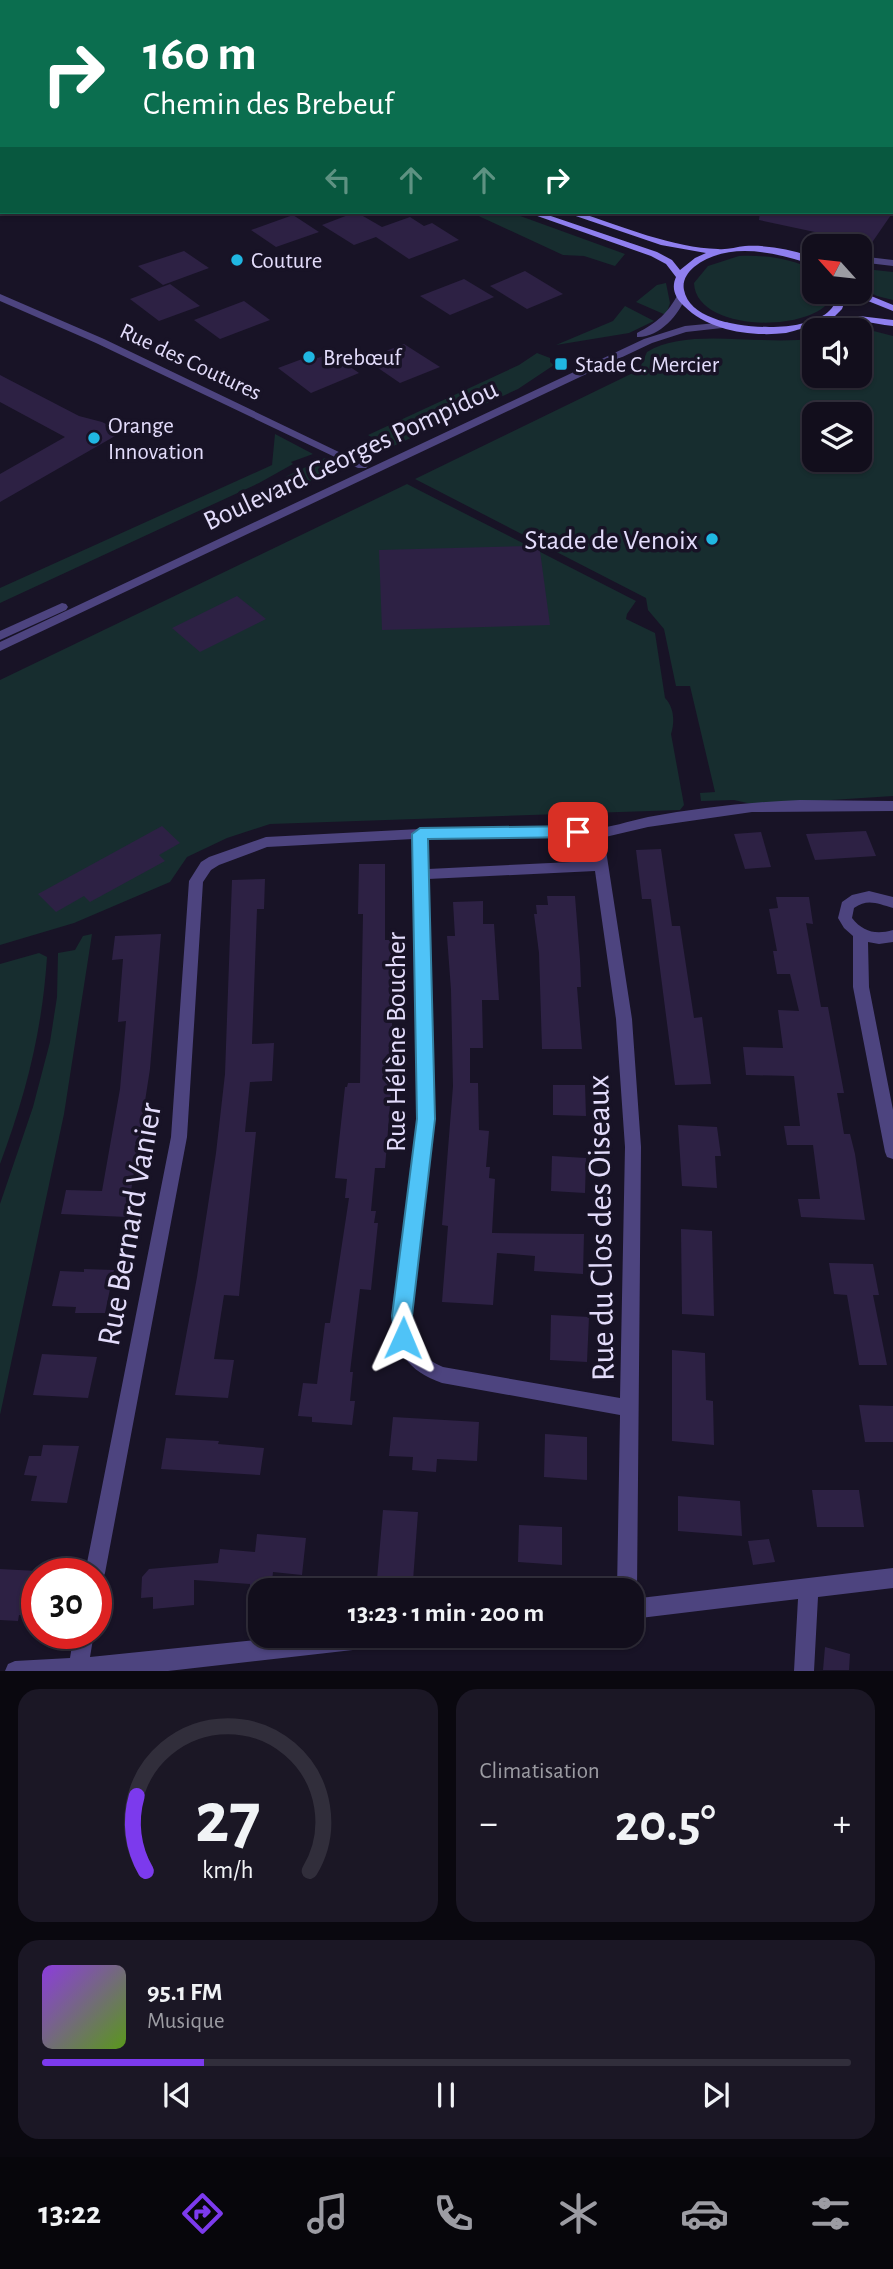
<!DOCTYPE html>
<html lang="fr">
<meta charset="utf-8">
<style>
:root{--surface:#120e1c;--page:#1b1725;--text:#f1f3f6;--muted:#9c9ca3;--line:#312e3b;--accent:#7c3aed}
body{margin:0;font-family:"Alegreya Sans",sans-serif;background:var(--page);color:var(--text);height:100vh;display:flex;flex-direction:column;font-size:26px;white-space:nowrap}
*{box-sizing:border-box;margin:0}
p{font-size:23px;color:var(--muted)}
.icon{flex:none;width:38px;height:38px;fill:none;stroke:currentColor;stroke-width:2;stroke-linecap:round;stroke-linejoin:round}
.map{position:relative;height:1671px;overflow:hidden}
.drawer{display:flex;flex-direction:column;gap:18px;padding:18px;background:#0a080f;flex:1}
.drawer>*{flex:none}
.hud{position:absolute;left:0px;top:0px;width:894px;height:214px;box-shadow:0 2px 5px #0004,0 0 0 2px var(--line);background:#0b6e4f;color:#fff;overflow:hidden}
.needle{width:46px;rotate:297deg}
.buttons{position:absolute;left:802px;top:234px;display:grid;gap:14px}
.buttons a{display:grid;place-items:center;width:70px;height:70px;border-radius:14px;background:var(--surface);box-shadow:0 2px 5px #0004,0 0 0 2px var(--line);font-size:35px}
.speed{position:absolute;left:21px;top:1558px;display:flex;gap:14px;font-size:35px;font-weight:700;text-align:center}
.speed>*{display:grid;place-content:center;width:91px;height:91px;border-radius:50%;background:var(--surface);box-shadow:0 2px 5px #0004,0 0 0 2px var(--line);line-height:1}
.speed .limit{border:10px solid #d22;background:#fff;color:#111}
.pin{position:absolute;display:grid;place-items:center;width:60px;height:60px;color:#fff;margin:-30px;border-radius:14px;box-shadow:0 4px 10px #0006}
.me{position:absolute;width:77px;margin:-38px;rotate:1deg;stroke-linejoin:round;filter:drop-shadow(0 0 5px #0008)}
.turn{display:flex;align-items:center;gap:24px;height:147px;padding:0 28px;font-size:32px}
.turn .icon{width:91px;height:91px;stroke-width:2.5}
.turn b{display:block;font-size:49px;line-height:60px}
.lanes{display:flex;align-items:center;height:66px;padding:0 28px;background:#0003;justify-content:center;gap:35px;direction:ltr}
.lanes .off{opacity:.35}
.big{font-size:52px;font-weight:700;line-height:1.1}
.drawer .card{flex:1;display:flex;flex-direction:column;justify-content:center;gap:10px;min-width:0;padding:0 24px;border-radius:21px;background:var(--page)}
.drawer .dial{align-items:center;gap:0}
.dial svg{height:182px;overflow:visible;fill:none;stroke:var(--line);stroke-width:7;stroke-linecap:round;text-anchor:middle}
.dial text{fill:var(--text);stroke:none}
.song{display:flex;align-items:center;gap:21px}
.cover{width:84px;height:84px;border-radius:10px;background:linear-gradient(135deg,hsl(270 70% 55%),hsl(90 70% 35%))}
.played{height:7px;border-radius:4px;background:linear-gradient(90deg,var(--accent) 20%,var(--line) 20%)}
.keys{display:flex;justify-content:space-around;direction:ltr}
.heat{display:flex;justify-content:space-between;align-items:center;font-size:38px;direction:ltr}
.drawer .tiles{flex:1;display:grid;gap:18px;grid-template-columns:1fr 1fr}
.card:last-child{grid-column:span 2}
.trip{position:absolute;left:248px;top:1578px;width:396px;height:70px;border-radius:21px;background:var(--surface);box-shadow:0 2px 5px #0004,0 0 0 2px var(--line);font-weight:700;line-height:70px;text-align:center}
.tabs{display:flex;height:112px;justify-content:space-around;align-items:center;background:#07060b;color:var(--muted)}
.tabs .icon{width:49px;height:49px}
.tabs .selected{color:var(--accent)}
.tabs b{font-size:32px;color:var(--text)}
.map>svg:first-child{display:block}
</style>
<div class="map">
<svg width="893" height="1671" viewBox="0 0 893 1671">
<rect width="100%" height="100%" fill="#181326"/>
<g fill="#172d2f" fill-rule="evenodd">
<polygon points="470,212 512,213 625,254 615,266 584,256 563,255"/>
<path d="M739,256C766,255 790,258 814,270V292H831L829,302C804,333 696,331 694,283L708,266Z"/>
<polygon points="865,269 893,272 893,300 877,296 861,288 859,272"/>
<polygon points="666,283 670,303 666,315 636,302 657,285"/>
<polygon points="625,306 654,321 629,333 556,345 613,321"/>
<path d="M862,328L893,336V796L756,805L734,800L701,801L700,793L715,792L690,686H676L664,629L648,610L646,598L415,479L639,370L647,352C688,326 764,347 814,338V376H859V331H850ZM814,415H859V460H814Z"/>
<polygon points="537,353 550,358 550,362 554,365 518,389 389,448 368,435 519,365"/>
<polygon points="275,434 313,454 291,462 293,464 259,483 0,603 0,588 272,465"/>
<path d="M325,458L331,462V467C321,485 301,482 283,482L287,476Z"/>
<path d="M407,484L636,601L627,614L626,619L655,633L665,698C674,707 675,722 671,734L684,805L680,810L270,824L227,838L187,857L170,882L74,923L0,945V680Z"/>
<polygon points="92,934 64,1114 0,1415 0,1204 33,1107 50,1042 57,997 58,953 75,950 83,936"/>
<path d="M39,953L47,957C42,1032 26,1094 0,1164V964Z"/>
</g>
<g fill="#2d2144">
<polygon points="356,212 382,227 410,217 424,226 432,223 459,240 409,259 376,237 354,245 322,225"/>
<polygon points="760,212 893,212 871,244 759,220"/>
<polygon points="293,215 319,232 276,247 251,230"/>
<polygon points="184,251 209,268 163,285 138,266"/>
<polygon points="525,271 563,294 527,309 490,286"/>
<polygon points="464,279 494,297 450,315 420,296"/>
<polygon points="170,284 200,306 159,321 130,299"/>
<polygon points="244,301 270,320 220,339 194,320"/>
<polygon points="404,344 440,367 400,383 365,359"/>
<polygon points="330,353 359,373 311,393 278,368 313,355 318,358"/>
<polygon points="0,375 79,416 102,422 122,432 0,502 0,474 65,437 0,402"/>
<polygon points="530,546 540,551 550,625 382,630 379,550"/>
<polygon points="237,596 266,619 200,652 172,628"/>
<polygon points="162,826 180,843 159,855 165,861 90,902 84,896 56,912 38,894"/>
<polygon points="866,831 876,856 815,860 806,834"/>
<polygon points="761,832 771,867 745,869 734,834"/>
<polygon points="661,849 672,926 680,926 694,1018 702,1017 711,1084 675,1085 651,899 642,899 636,850"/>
<polygon points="359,864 385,864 385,940 392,940 392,1080 385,1168 375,1168 371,1211 376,1211 374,1223 378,1223 371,1290 360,1289 350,1372 353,1372 350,1401 355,1401 352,1425 312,1422 312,1417 298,1416 303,1383 317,1384 325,1323 330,1323 349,1198 345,1198 347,1179 335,1178 345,1087 347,1087 348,1083 360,1083 363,914 358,914"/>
<polygon points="265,879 264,909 257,909 252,1044 274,1043 272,1081 250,1082 245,1132 256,1132 239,1296 224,1295 214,1359 234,1360 228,1398 175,1395 197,1277 216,1153 225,1074 232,880"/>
<polygon points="547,896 575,896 580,960 581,987 577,987 582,1049 542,1049 539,953 534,914 537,914 536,905 548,905"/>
<polygon points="776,897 809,897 813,924 806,923 821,1007 828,1007 844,1093 837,1093 844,1134 850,1134 855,1154 865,1220 801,1217 798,1199 820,1199 813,1145 787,1145 784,1126 800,1126 794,1076 746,1075 743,1047 783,1048 778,1010 799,1011 790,974 777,974 773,951 777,951 769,909 778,908"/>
<polygon points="483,901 483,924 494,924 499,1000 482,1000 483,1048 470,1048 470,1083 478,1083 479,1130 489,1131 486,1167 490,1167 489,1178 495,1179 492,1233 584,1234 583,1274 534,1271 535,1256 497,1253 493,1305 442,1302 448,1226 442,1225 453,1086 451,990 447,936 455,936 453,902"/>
<polygon points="161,934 150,1069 127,1217 61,1214 66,1190 102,1191 120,1089 126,1021 118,1022 123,959 112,960 115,936"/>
<polygon points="553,1085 585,1085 586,1116 553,1115"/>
<polygon points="678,1125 717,1127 721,1156 715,1156 717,1188 682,1186"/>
<polygon points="552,1156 586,1158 585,1193 551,1191"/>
<polygon points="681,1229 712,1231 714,1316 682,1314"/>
<polygon points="829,1263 873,1264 879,1295 873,1295 887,1365 859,1365 847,1295 834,1294"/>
<polygon points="84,1269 114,1270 105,1313 75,1313 76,1307 52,1306 60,1271 84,1272"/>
<polygon points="551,1315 589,1317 587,1362 550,1360"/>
<polygon points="672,1350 705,1353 706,1400 713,1401 714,1445 672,1441"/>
<polygon points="42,1354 97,1357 88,1398 33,1395"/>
<polygon points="859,1405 893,1406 893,1442 865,1442"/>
<polygon points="393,1417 479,1422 477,1461 437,1459 436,1472 412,1470 413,1457 389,1456"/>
<polygon points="545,1434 587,1437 587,1480 544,1477"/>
<polygon points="166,1438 219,1441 218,1444 264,1448 260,1475 161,1469"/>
<polygon points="43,1445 79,1446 67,1503 31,1501 37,1476 24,1475 29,1456 41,1456"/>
<polygon points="812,1490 859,1490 864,1527 817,1527"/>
<polygon points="678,1496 740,1501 742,1536 678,1531"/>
<polygon points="383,1510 418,1512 413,1581 377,1579"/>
<polygon points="519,1525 562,1527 562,1565 518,1562"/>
<polygon points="257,1534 306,1538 302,1575 273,1572 271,1591 250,1591 250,1584 194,1580 194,1605 153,1609 153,1597 141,1598 142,1577 149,1569 218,1563 220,1549 255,1552"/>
<polygon points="769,1539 775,1562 753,1565 748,1541"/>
<polygon points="0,1569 37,1571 37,1616 19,1615 18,1621 0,1620"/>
<polygon points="825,1647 850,1654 849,1670 823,1670"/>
</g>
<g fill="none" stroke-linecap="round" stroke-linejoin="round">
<g fill="#4d447f" fill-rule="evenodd">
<polygon points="314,0 328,2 316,2"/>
<polygon points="471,0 485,2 473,2"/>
<polygon points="505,0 515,0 503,2"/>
<polygon points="830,0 846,0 827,2"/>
<polygon points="868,0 877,0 879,2 870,2"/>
<rect x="892" y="8" width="1" height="4"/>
<polygon points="0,16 2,16 0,21"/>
<polygon points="0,74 2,74 0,79"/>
<polygon points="0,294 104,339 368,466 366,468 358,468 96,343 0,301"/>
<path d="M800,800L893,801V811L752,812L648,827L601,838L605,844L632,1019L641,1147L637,1591L634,1598L632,1599V1591H617L620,1415L442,1383C407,1370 396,1353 393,1316L418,1119L413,839L267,847L219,865L211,870L203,882L187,1137L105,1573L102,1580L96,1582V1573H85L171,1137L189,881L201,862L209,857L266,837L420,829L578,827C601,832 624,822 648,817C698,808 749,802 800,800ZM578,837L587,839L591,845L593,861L428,869L427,839ZM595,871L616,1019L625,1147L620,1398L443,1367C419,1357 413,1340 411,1316L434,1119L428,879Z"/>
<path d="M869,891L893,897V908C878,904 868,898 854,908L852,918C863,932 876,935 893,930V942L879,944L868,942L869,987L893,1110V1159L887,1157L885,1152L853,987V936L844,928L838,918L842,902L852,895Z"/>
<polygon points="893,1568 893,1588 818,1597 814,1671 794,1671 798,1599 632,1619 632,1599"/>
<polygon points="74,1633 94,1633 90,1657 295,1636 398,1636 395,1643 388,1646 168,1671 5,1671 8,1664 15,1661 70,1658"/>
</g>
<g fill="#4d447f" fill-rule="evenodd">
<polygon points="726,0 735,0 737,2 728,2"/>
<rect x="892" y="84" width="1" height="4"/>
<polygon points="859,256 893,260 893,266 859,262"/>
<path d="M678,294L686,296C679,315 659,338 637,337V333C657,323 668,313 678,294Z"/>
<polygon points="727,322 732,325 731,327 686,332 652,343 0,651 0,642 644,339 685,326"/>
<polygon points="62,603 66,604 68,607 66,610 0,640 0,631"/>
</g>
<g fill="#8f7fef" fill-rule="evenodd">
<polygon points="32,0 42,0 44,2 34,2"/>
<polygon points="60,0 70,0 72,2 62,2"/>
<path d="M526,212H539L657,252L672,260L680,270L695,258L706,253L661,245L564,212H578C620,226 674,248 718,249C727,250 736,247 745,246C769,245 792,249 814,258V265C777,253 728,240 694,267C687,273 682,281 684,290C691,328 772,331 800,324C818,320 836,313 838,292L859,291L893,305V311L848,293L842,309L832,319L859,316L893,320V326C881,325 867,321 855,322C843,323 829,324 818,325C807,326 796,331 786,333C752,337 709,331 684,306C675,298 671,288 676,277L666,264L651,256Z"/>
</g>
</g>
<polygon fill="#4fc3f7" stroke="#337fa1" stroke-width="2" points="578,826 586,832 578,837 428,839 435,1119 412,1316 413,1338 410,1345 403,1347 396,1345 392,1316 417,1119 412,834 420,828"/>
<g fill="#20b7e2" stroke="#181326" stroke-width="2.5">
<circle cx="237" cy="260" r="7"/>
<circle cx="309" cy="357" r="7"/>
<rect x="554" y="357" width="14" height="14" rx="3.5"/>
<circle cx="94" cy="438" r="7"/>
<circle cx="712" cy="539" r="7"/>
</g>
<g text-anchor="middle" stroke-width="7" stroke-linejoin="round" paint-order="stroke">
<g font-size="23" fill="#e3dcfb" stroke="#181326" text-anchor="start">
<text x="251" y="268">Couture</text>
<text x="323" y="365">Brebœuf</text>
<text x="575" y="372">Stade C. Mercier</text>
<text x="108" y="433">Orange<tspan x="108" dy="26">Innovation</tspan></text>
</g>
<g font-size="23" fill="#e3dcfb" stroke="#181326">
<text transform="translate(191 361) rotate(25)" y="8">Rue des Coutures</text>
</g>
<g font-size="28" fill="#e3dcfb" stroke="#181326">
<text transform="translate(350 454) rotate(-25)" y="10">Boulevard Georges Pompidou</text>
<text transform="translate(395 1042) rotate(-90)" y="10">Rue Hélène Boucher</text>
</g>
<g font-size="28" fill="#e3dcfb" stroke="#181326" text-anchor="end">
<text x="698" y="549">Stade de Venoix</text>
</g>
<g font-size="33" fill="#e3dcfb" stroke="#181326">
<text transform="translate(128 1224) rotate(-80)" y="12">Rue Bernard Vanier</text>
<text transform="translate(599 1228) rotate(-91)" y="12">Rue du Clos des Oiseaux</text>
</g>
</g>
</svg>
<div class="buttons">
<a><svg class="needle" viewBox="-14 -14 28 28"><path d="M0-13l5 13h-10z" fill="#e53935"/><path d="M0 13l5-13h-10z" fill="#9c9ca3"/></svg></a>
<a><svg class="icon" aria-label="sound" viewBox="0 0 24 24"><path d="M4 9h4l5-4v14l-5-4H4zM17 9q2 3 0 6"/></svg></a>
<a><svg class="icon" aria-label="layers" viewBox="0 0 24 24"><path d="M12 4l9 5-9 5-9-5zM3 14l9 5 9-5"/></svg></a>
</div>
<div class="speed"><div class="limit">30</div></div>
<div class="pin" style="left:578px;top:832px;background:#d93025"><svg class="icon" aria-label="arrive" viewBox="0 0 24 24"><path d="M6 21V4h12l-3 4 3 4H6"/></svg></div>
<svg class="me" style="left:403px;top:1338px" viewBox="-20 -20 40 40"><path d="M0-17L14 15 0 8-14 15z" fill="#4fc3f7" stroke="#fff" stroke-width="4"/></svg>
<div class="trip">13:23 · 1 min · 200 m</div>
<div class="hud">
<div class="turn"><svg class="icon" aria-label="right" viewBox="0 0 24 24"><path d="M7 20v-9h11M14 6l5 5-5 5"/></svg><div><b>160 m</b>Chemin des Brebeuf</div></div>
<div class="lanes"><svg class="icon off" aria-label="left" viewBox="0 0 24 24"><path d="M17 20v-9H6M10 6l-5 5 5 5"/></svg><svg class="icon off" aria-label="ahead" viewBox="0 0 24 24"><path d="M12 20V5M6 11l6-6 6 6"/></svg><svg class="icon off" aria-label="ahead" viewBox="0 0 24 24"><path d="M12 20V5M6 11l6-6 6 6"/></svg><svg class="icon" aria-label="right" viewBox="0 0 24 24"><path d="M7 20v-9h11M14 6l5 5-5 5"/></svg></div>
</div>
</div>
<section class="drawer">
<div class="tiles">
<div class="card dial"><svg viewBox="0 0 100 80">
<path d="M14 69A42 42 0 1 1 86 69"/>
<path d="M14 69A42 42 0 0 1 10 36" stroke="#7c3aed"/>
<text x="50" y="56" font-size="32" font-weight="700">27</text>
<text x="50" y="72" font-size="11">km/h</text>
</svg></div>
<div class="card"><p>Climatisation</p>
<div class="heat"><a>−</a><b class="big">20.5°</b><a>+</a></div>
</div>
<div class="card">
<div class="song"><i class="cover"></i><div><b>95.1 FM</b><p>Musique</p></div></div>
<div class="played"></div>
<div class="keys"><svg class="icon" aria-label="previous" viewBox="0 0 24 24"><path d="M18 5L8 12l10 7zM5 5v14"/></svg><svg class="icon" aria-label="pause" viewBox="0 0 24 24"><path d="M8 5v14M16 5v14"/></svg><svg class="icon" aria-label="next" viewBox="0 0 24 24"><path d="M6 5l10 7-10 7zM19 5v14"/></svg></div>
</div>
</div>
</section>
<nav class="tabs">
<b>13:22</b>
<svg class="icon selected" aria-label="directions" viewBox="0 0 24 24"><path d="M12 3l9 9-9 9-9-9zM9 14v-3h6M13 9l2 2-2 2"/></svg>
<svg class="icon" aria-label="music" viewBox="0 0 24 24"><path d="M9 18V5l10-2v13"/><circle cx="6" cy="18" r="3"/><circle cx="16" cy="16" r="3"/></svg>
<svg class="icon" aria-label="phone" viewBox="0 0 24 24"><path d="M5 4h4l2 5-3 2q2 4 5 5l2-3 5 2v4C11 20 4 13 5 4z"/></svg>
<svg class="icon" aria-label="climate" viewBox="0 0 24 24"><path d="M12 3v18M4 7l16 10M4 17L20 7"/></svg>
<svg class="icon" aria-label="car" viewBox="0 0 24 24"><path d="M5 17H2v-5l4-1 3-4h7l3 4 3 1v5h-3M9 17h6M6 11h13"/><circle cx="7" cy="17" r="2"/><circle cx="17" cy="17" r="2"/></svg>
<svg class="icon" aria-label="filters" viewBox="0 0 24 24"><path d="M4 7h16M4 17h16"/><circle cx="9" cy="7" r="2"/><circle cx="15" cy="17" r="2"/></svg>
</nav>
